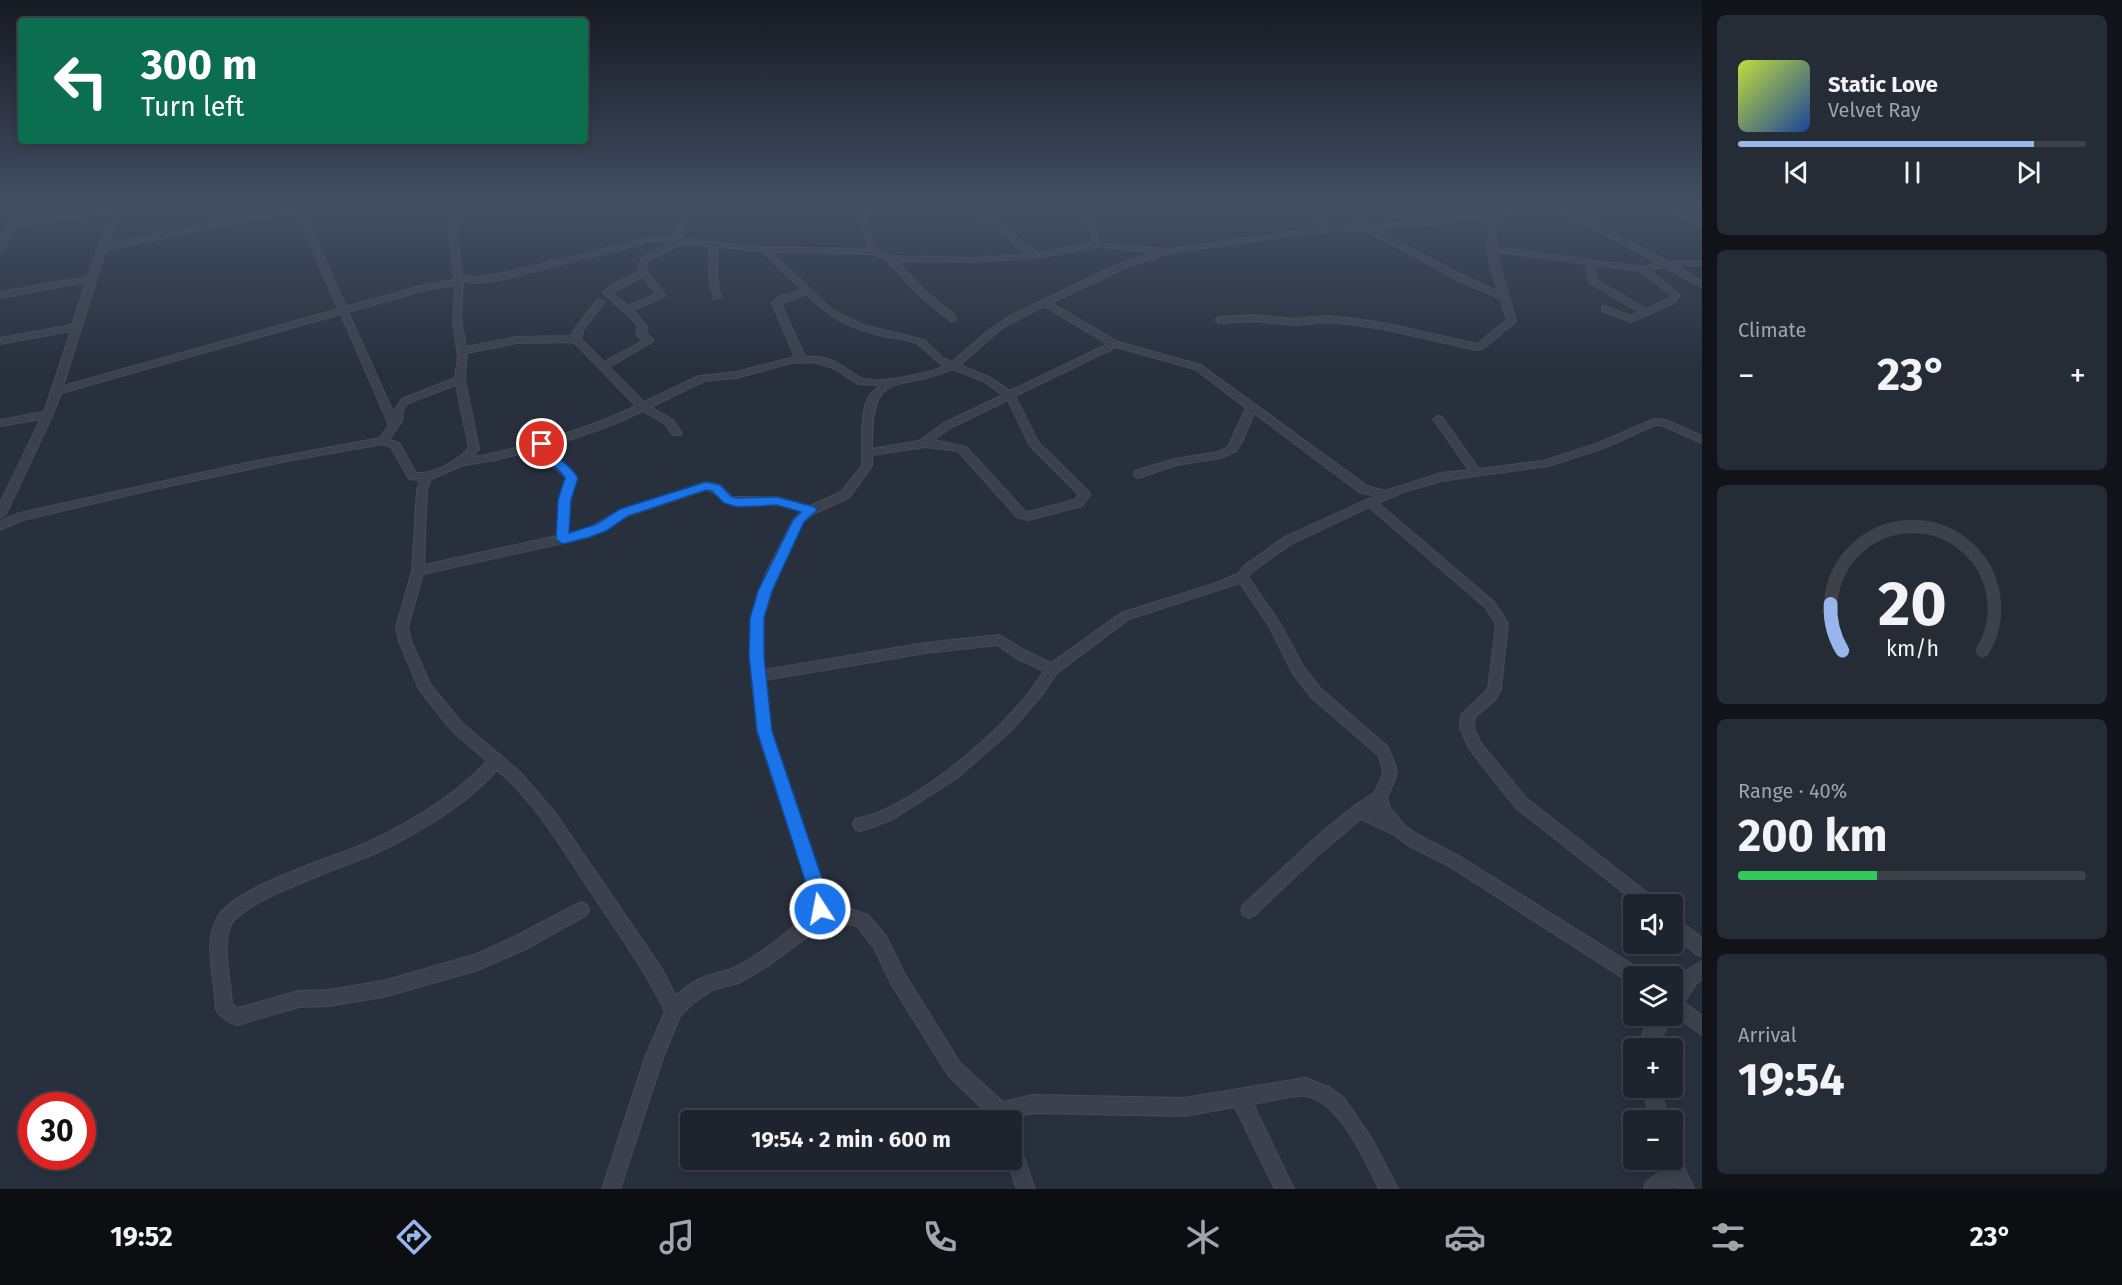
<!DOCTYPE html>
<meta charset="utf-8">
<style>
:root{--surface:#1e242e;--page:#262c36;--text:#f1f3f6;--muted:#a1a4aa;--line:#3c414a;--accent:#99b6ec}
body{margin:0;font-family:"Fira Sans",sans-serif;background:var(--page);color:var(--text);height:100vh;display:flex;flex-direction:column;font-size:22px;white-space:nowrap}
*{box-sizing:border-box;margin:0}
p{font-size:20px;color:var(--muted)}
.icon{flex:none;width:33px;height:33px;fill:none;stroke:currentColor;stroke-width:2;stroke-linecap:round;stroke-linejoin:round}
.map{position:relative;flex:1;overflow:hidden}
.sheet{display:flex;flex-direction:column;gap:15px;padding:15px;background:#101419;width:420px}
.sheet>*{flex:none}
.banner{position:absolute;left:18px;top:18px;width:570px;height:126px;border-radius:6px;box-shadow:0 3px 9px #0003,0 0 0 2px var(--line);background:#0b6e4f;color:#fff;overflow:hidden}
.buttons{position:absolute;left:1623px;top:894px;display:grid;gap:12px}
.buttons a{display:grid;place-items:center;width:60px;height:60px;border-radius:6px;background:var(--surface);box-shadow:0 3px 9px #0003,0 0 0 2px var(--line);font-size:30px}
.speed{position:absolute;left:18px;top:1092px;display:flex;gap:12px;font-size:30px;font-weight:700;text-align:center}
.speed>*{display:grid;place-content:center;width:78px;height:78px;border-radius:50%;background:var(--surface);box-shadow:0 3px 9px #0003,0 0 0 2px var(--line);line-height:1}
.speed .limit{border:9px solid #d22;background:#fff;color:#111}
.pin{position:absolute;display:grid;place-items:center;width:51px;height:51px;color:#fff;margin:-26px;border:3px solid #fff;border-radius:50%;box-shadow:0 2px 6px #0007}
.me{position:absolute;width:66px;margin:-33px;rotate:349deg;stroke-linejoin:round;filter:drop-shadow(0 0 4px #0008)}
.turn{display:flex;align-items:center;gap:21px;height:126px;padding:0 24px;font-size:27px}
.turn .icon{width:78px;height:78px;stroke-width:2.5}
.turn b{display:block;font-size:42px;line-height:51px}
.big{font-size:45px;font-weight:700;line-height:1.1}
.sheet .tile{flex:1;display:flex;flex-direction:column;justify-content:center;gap:9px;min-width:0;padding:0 21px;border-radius:9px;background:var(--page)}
.sheet .dial{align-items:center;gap:0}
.dial svg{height:156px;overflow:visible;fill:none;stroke:var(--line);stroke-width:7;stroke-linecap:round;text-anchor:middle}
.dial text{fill:var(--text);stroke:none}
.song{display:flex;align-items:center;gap:18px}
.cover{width:72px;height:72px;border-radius:9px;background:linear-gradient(135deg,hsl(70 70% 55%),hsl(220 70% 35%))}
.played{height:6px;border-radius:3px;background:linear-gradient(90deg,var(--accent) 85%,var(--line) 85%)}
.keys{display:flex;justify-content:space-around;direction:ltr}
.heat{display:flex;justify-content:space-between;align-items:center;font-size:33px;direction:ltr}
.charge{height:9px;border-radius:4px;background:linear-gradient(90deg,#34c759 40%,var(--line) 0)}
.trip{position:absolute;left:680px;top:1110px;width:342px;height:60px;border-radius:6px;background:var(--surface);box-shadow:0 3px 9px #0003,0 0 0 2px var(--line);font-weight:700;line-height:60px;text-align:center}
.tab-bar{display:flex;height:96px;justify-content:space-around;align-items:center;background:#0c0e12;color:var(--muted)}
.tab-bar .icon{width:42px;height:42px}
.tab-bar .on{color:var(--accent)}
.tab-bar b{font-size:27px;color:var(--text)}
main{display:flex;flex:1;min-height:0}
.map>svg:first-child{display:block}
</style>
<main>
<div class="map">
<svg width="1702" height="1189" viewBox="0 0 1702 1189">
<rect width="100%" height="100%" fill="#28303d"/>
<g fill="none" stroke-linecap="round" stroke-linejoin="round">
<g stroke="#454b56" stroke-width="2">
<g id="minor">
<path d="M18,203H26L17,222L114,207L115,203H123L108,244L238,218L236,203H244L246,217L312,203H329L303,210L346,307L420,286L454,280L449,230V203H457V230L462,275L475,277L500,274L653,237L674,238L681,203H689L682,239L764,247L869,249L857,217L856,210L893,203H911L863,214L878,251L890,256L973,258L1028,254L964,203H973L1038,253L1093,243L1082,203H1090L1100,243L1170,249L1319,228L1314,216L1302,203H1310L1320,213L1327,227L1361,226L1342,203H1350L1369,225L1419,223L1493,210L1482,203H1492L1502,208L1521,203H1535L1504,213L1496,230V247L1643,267L1657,263L1549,203H1559L1667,261H1702V265L1675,266L1702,281V287L1664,267L1649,270L1680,295L1674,303L1631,322L1602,311V307L1605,306L1631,316L1639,312L1590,283L1586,268L1589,264L1496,252L1516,321L1484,348L1477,350L1383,329L1349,324L1326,322L1295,325L1253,321L1219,323L1215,320L1219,317L1253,315L1295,319L1326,316L1349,318L1383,323L1477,344L1507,320L1500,298L1461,282L1366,230L1319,232L1170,253L1129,266L1051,303L1118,342L1201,365L1367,486L1385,491L1441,473L1469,470L1433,419L1438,416L1442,417L1479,469L1543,461L1596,444L1654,419L1666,420L1702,436V443L1661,425H1655L1604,448L1548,466L1441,481L1403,492L1378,503L1494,602L1508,623L1501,689L1495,700L1475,717L1474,728L1480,742L1526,798L1655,899L1658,904H1638L1516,808L1470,750L1460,728L1461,715L1488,689L1496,624L1486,608L1369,507L1291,544L1252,572L1248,577L1278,620L1303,666L1321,689L1388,747L1397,770L1395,779L1387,797L1390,808L1404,825L1418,835L1459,856L1641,970L1643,976H1634V984L1629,982L1449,866L1408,845L1393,834L1361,819L1318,855L1255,915L1249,918L1243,915L1241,910L1243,905L1323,831L1354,806L1375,792L1381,779L1383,770L1378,755L1311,697L1293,674L1269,626L1240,583L1129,619L1057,673L1044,692L1013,729L957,778L893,819L867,829L860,831L855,829L853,824L855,819C862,817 870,816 877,813C935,788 1010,725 1044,671L1018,659L997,645L925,653L765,680L771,731L820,874L828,905L836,908H848L868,915L886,936L904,973L960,1063L1003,1102L1033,1095L1184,1098L1305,1078L1329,1087L1344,1098L1372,1139L1398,1189H1379C1366,1162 1340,1103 1307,1096C1294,1094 1267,1102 1253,1104L1294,1189H1275L1235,1107L1184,1116L1033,1113L1011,1118V1122V1120H994L948,1075L892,985L874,948L857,926L848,924H835L823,918L810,935L768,966L739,983L712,990L692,1004L680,1016L663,1058L620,1189H602L645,1058L665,1011C643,967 614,927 587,886C560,845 534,801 497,770C466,805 420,832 378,852C349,866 240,900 230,927C222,948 231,982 232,1004L238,1008L299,991L329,990L383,981L477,954L516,936L581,902L587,905L589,910L587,915L528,948L478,970L383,997L329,1006L299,1007L237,1025C228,1022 219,1018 216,1009C215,981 203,944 217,918C233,887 332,858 366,843C409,823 455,796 487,761L452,731L420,691L399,641L396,627L412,571L417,489L420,480L409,479L391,447L383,444L292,460L155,489L23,520L0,530V521L20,513L246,463L380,438L389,425L341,314L61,393L53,414L6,514L0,518V503L41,419L0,426V420L44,412L71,331L0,344V338L72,325L86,282L0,298V292L87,277L112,212L15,227L4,249L0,251V241ZM296,211L338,309L63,386L106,250ZM1496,214C1480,242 1489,262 1498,291L1467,278L1376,229L1419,227ZM653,241L671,243L644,256L638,265L640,271L611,285L603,293L630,317L638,327L636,334L643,341L604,362L581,339L583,330L604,302L600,299L597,300L574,330L572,336L516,337L466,347L461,320L463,280L475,283L500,280ZM681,244L709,246V279L714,299L721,297L717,279V247L762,251L802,290L778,297L772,303L795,357L736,372L699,376L644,402L609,367L654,341L646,333L647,327L633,310L664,297L665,295L648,272L646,265L650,260ZM1097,247L1155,252L1109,268L1010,316L990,329L952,362L943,358L924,340L863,325L832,310L771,252L872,254L886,260L922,298L952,322L956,319L953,313L928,294L896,261L973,262L1036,258ZM1597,265L1640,271L1671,295L1668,299L1646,309L1597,280L1594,268ZM643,276L656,294L628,306L612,293ZM455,285L453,320L458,357L455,378L402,399L393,412L348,312L421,291ZM806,294C833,320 847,327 883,336C894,338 906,338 916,343C927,349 933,361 945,366C930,373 877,385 861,378C854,375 848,369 841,365C831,359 817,356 805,357L781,304ZM1044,306L1108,344L1010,391L989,377L960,365L1002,328ZM574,342L636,406C605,421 574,432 540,441C518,447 496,454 473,457L479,449L465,380L467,353L516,343ZM1116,347L1195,369L1246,408L1228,447L1218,452L1175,459L1135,471L1134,474L1135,477L1139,478L1176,465L1221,458L1236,451L1243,440L1254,413L1359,492L1375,496L1283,538L1244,566L1238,574L1213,584L1121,613L1051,663L1026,651L999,635L925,643L764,670L763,618L778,573L803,522L815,513L849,498L872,466V455L926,447L958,451L1017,517L1028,520L1082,506L1090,495L1089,492L1038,442L1015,396ZM813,362L833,368L858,384L880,385L870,395L865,406L862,427V466L841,492L810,506L777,497H732L720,485L706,482L620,510L583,531L569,534V500L576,478L547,446C581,437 612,426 643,411L665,424L673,435H681L682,433L673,420L651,407L704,381L736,378L791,363ZM953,369L983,381L1003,395L944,423L919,441L872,449C871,364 897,394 953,369ZM456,385L469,448C456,462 435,474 416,473L399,443L389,440L402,421L403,410L408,403ZM1008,400L1030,446L1079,495L1074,500L1028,512L1025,511L966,447L933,440L952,427ZM538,449L543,457L566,478L559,500L557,536L424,565L427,489L431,479L464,465L496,460ZM706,490C718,492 722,503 735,505C748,507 761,505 774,505C783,505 793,509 802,511L793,520L766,573L751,618L750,656L757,731L812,899C812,920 749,962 729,970C722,972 714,973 707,976C696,980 684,988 676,996L660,966L556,814L521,773L462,723L430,684L411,641L408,627L423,574L590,537L628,516Z"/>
<polygon points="1197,203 1206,203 1207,205 1203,207"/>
<polygon points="1658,203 1668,203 1702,222 1702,227"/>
<polygon points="1672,915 1702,938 1702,956 1696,954 1672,934"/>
<path d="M1702,961V979L1696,984L1684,1002L1702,1016V1035L1674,1015C1670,1028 1659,1036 1655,1048H1639L1644,1030L1656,1016H1672V991L1684,972Z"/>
<polygon points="1642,1088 1660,1088 1669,1120 1651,1120"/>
<polygon points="1011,1135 1017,1138 1035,1189 1017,1189 1007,1160 1011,1160"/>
<polygon points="1672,1151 1678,1154 1694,1189 1675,1189 1674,1185 1669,1189 1644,1189 1646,1182 1666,1168 1663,1160 1672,1160"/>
</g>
</g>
<use href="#minor" fill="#3c424d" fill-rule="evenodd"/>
</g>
<linearGradient id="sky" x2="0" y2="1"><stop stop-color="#161a22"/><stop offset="0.55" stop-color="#424e62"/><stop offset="1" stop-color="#424e62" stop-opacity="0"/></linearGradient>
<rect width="1702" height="370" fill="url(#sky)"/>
<path fill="#1a73e8" stroke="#114b97" stroke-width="1.5" d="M542,440L546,441C554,459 568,462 578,478L571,500L569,533L597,524L620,509L706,482L720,485L732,497L737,498L777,497L815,507L817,510L804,522L772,591L764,618V656L772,731L829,899L826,915L820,917L813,915L811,899L757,731L749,656L750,618L758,591L793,520L801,512L777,505L737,507L724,503L712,491L706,490L628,516L606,531L590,537L563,544L556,539L558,500L565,478C557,464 541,461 536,444Z"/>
</svg>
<div class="buttons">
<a><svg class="icon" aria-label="sound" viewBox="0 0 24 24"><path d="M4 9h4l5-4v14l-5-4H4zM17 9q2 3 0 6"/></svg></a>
<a><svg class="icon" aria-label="layers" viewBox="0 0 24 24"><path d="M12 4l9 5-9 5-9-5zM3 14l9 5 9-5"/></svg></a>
<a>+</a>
<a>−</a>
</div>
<div class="speed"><div class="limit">30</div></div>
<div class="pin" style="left:542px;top:444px;background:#d93025"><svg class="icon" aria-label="arrive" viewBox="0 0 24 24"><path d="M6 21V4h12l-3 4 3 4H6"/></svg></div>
<svg class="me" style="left:820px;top:909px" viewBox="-20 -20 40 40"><circle r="17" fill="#1a73e8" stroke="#fff" stroke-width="3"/><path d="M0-11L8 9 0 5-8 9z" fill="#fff"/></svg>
<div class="trip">19:54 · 2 min · 600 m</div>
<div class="banner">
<div class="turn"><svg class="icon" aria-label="left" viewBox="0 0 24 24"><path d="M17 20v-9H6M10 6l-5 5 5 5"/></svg><div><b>300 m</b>Turn left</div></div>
</div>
</div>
<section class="sheet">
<div class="tile">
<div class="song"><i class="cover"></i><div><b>Static Love</b><p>Velvet Ray</p></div></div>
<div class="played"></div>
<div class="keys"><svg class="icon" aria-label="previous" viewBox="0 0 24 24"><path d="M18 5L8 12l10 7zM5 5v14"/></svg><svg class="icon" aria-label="pause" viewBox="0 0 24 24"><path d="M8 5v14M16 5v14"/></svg><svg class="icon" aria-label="next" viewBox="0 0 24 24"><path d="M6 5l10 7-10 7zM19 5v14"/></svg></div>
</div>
<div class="tile"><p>Climate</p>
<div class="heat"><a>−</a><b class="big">23°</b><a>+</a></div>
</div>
<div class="tile dial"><svg viewBox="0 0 100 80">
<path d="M14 69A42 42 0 1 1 86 69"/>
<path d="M14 69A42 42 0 0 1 8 45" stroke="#99b6ec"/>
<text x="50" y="56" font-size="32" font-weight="700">20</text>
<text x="50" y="72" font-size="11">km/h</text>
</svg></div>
<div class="tile"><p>Range · 40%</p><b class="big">200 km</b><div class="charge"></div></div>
<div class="tile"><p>Arrival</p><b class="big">19:54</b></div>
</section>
</main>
<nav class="tab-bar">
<b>19:52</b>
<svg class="icon on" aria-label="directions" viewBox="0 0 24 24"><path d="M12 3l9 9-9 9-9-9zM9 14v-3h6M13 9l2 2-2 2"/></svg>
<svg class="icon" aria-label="music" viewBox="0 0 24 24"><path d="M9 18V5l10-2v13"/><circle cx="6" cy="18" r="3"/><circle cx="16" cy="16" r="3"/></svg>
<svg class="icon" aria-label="phone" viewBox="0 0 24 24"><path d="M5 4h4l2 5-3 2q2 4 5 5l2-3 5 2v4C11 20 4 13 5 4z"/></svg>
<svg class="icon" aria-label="climate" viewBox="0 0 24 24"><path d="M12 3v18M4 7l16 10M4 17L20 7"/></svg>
<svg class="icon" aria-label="car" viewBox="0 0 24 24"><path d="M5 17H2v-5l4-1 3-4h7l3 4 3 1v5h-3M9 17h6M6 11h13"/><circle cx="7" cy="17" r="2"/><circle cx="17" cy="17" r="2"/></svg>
<svg class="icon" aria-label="filters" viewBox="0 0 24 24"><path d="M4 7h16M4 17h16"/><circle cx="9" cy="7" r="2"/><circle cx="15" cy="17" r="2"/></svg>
<b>23°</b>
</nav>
